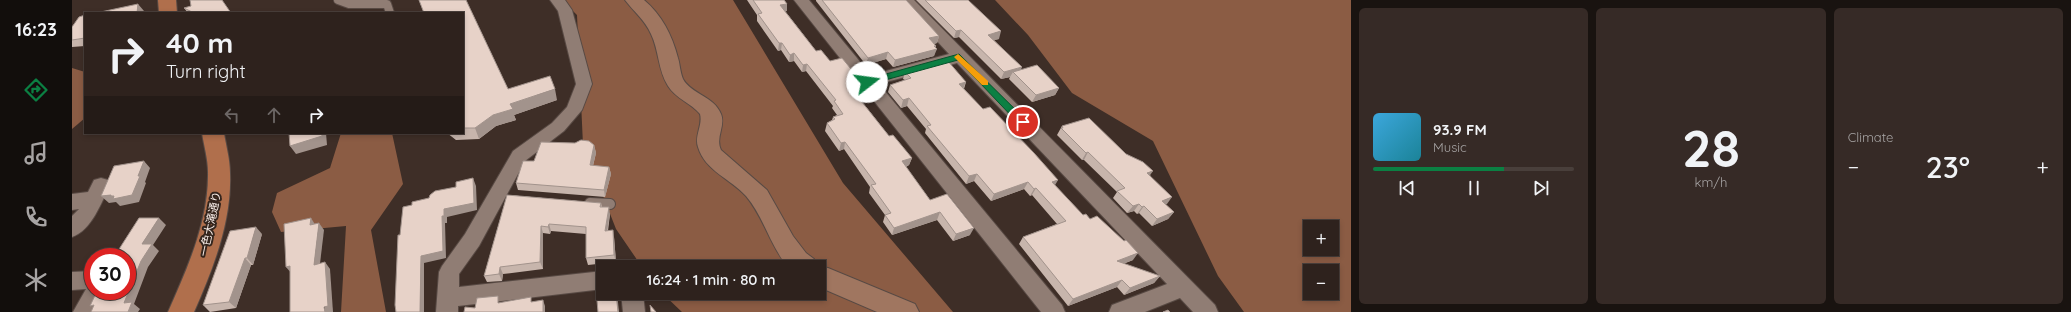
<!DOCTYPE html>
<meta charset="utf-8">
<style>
:root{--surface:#2e221d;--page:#362a26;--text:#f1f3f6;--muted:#a7a4a4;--line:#493f3b;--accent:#0b8043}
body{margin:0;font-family:Quicksand,"Noto Sans JP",sans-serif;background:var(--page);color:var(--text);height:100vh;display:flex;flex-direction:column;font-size:15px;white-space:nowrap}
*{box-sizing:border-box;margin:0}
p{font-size:13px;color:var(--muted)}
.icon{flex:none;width:22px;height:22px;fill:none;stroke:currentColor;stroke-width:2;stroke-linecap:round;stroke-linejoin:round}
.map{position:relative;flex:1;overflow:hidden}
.details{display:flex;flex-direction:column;gap:8px;padding:8px;background:#191310;width:720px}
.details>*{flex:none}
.banner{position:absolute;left:12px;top:12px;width:380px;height:122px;border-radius:0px;box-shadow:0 2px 6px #0003,0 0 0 1px var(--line);background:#2e221d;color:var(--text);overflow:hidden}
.tools{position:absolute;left:1231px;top:220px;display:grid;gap:8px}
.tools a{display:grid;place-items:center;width:36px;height:36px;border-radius:0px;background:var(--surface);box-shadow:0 2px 6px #0003,0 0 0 1px var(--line);font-size:20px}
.speed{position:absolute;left:12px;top:248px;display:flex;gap:8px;font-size:20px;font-weight:700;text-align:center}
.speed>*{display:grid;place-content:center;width:52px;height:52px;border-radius:50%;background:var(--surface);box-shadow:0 2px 6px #0003,0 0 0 1px var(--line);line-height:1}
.speed .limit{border:6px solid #d22;background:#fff;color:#111}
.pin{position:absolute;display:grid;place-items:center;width:34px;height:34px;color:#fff;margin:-17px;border:2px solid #fff;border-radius:50%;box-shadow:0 1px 4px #0007}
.me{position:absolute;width:44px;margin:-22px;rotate:75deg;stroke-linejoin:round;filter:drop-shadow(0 0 3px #0008)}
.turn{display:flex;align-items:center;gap:14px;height:84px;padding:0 16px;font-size:18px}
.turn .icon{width:52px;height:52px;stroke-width:2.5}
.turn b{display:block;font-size:28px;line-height:34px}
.lanes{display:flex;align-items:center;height:38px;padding:0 16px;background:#0003;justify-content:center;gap:20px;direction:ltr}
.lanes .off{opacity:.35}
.big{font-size:30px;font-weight:600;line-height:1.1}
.details .card{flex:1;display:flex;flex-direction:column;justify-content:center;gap:6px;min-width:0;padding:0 14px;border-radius:6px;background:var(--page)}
.details .dial{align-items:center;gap:0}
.dial b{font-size:52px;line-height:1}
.song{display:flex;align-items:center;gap:12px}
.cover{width:48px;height:48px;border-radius:6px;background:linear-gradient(135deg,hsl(200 70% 55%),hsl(190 70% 35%))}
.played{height:4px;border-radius:2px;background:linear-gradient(90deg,var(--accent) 65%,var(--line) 65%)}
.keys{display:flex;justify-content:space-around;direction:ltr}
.heat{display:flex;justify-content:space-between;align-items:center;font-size:22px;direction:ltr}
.details .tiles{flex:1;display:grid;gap:8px;grid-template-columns:repeat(3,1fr)}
.trip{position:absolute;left:524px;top:260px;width:230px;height:40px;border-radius:0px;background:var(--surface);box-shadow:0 2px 6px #0003,0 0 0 1px var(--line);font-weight:600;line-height:40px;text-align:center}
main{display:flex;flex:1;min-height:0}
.dock{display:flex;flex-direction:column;width:72px;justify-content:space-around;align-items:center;background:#120e0c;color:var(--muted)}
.dock .icon{width:28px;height:28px}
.dock .selected{color:var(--accent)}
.dock b{font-size:18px;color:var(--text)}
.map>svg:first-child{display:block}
</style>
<main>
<nav class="dock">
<b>16:23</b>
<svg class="icon selected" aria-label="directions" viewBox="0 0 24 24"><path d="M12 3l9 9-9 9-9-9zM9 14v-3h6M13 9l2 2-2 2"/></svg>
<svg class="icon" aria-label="music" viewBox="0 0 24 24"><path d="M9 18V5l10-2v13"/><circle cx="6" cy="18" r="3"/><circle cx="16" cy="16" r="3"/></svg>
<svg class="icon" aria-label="phone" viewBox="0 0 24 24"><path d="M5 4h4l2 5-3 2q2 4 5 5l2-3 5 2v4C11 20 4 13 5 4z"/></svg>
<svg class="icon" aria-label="climate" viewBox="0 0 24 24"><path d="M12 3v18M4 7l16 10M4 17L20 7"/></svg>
</nav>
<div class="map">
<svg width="1279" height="312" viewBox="0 0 1279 312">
<rect width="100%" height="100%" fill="#3e2e27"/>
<g fill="#8b5c44" fill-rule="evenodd">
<polygon points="490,0 661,0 771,183 881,312 610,312 590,293 747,293 747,267 570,267 544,229 511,145 505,15"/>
<path d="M923,0H1279V312H1172L1146,276L1081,141L1000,93L956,35ZM1238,227H1260V249H1238ZM1238,271H1260V293H1238Z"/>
<polygon points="0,68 13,72 13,118 0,129"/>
<polygon points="269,133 320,133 331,184 299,230 314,312 269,312 274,226 209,232 200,212 205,193 258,168"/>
</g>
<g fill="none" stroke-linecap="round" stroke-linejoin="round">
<g stroke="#584a44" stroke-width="10">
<polyline id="lane-far1" points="266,0 277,4 315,4 318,13"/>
</g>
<g stroke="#584a44" stroke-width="12">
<polyline id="lane" points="518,203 538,204"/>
</g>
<g stroke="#584a44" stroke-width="2">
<g id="street">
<polygon points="478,0 493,0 500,10 520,84 510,110 492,131 453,161 407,246 387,274 387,287 531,271 531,289 386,306 386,312 364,312 367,272 370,266 393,234 441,151 480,123 495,107 504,84 486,11"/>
<polygon points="722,0 737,0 799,75 877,54 827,0 842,0 1143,305 1146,312 1121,312 1108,298 1073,312 1037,312 1040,305 1095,284 885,63 807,84 990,305 993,312 969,312"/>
<path d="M29,178L36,180L38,185C29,203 20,230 0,237V216L7,209L0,210V194L16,192L22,180Z"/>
<polygon points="21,271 21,291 35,291 23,312 1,312 14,289 0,290 0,272"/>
<polygon points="549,293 571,293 573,312 551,312"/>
</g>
</g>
<g stroke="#584a44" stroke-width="2">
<path id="secondary" d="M553,0H572C590,15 600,35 606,58C608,64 608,72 611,79C619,94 642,96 649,114C654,126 643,137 649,150L695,190L721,236L734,253L742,259L745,266L756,268L843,304L847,312H805L747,287V267H716C698,246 692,217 674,196C659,179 633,171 626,147C622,136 631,125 628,114C619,103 604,99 596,86C586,71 587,50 579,34C573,20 562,12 553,0Z"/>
</g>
<g stroke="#584a44" stroke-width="2">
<g id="primary">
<polygon points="86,0 104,0 105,13 87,13"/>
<path d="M130,133H152C154,146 158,159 158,173C160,221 141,269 122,312H96C115,269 137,221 136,172C136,159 132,146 130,133Z"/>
</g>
</g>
<use href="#lane-far1" stroke="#907d74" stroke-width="8"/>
<use href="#lane" stroke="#907d74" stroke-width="10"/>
<use href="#street" fill="#907d74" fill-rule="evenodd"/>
<use href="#secondary" fill="#a07660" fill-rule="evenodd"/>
<use href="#primary" fill="#b06f4c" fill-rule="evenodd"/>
</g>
<g fill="#c7b5ac">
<polygon points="347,0 394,0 436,89 485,100 442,115 444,120 424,126 407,139 384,140 375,133 391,133 391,13 352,13"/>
<polygon points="675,0 712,0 715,4 715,11 713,11 744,51 758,61 788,80 786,88 780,89 817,136 840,158 837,165 834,167 858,200 898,235 881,241 865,220 820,235 811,222 813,215 797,193 798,187 772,149 767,151 753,131 755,123 760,120 761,117 765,115 760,108 761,106 734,71 730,72 722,61 717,62 709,50 706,51 685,21 685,15"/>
<polygon points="744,0 834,0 867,36 865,43 862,44 864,46 862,56 821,67 814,59 794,65 744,1"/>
<polygon points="844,0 896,0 927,39 922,40 949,69 987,88 983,95 960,102 937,79 938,77 929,79 887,37 882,38"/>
<polygon points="112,8 159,13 116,13"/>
<polygon points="13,15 13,46 0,47 0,27"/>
<polygon points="833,72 894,82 892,89 1011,215 1018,219 1061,260 1051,264 1088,276 1082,283 1052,295 1045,287 996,306 947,244 951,237 985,224 960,195 958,196 952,189 919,201 902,181 894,184 853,133 854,129 835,106 829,108 816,92 818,85 833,80 831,79"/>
<polygon points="990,126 1054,154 1078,175 1095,204 1093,204 1102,212 1096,219 1080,226 1067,213 1065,214 1062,211 1055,213 1041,198 1045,192 1012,160 1010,160 985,135"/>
<polygon points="522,145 524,153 521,166 537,167 539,174 533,197 446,190 444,183 462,161"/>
<polygon points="435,195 529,203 530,207 538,214 536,231 542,237 544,262 516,265 514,258 514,234 479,231 478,234 471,233 471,269 431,274 430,281 415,282 412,276"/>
<polygon points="190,234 181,265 179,265 164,308 138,312 131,305"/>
</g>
<g fill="#a2938c">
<polygon points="66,4 72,11 71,13 65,13"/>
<polygon points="715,4 715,11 708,13 708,5"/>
<polygon points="889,30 887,37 882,38 884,31"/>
<polygon points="929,31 927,39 914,42 916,35"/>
<polygon points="867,36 865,43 855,46 857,38"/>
<polygon points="707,43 710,43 709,50 706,51"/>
<polygon points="864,46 863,49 865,49 862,56 821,67 823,60"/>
<polygon points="816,52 814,59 794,65 796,58"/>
<polygon points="722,53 722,61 717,62 718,55"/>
<polygon points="735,64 734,71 730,72 731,65"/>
<polygon points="950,67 947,75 941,72 938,77 929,79 932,72"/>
<polygon points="788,80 786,88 779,90 778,83"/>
<polygon points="894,82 891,89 887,84"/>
<polygon points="987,88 983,95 960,102 964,95"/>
<polygon points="483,89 485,100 442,115 444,120 424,126 407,139 403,128 421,115 438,104"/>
<polygon points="837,98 835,106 829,108 831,100"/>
<polygon points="250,133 254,133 255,145 224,154 218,146"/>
<polygon points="773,142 772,149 767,151 769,143"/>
<polygon points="522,145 524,153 519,173 518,165"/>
<polygon points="1016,152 1012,160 1010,160 1014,153"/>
<polygon points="840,158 837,165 828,169 830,161"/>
<polygon points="72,161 78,168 73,182 74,183 67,202 48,206 44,202 37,203 29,196 39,195 66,176"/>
<polygon points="537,167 539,174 533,197 532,190"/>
<polygon points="1081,171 1076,178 1075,173"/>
<polygon points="905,174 902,181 894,184 897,176"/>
<polygon points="401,178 404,186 405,210 375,217 375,223 373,223 374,258 352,263 352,312 348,312 349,256 370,216 372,209"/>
<polygon points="986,180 982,187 980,182"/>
<polygon points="956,182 952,189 919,201 922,194"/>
<polygon points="964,188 960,195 958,196 962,189"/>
<polygon points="1100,197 1095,204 1084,208 1090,201"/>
<polygon points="1067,204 1062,211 1055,213 1061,206"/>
<polygon points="1072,206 1067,213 1065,214 1070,207"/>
<polygon points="537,207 538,214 534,238 533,231"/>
<polygon points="868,212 865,220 820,235 822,228"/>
<polygon points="1102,212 1096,219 1080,226 1085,219"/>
<polygon points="87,218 94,225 81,245 87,251 76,267 62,304 68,309 66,312 56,312 52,303 70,244"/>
<polygon points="239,218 244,226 238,225"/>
<polygon points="247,223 252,230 247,272 242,265"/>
<polygon points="477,224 479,231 478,234 476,227"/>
<polygon points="469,226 471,233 471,269 468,262"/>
<polygon points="184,227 190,234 181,265 175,258"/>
<polygon points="902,228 898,235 881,241 884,234"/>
<polygon points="541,230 542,237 544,262 542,255"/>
<polygon points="1066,253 1061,260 1040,268 1045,261"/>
<polygon points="173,258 179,265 164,308 157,302"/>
<polygon points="253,262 258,269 261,312 253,312"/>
<polygon points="218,266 220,274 214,267"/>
<polygon points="428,267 431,274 430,281 427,274"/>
<polygon points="1088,276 1082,283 1052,295 1058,288"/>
<polygon points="1050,280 1045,287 996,306 1001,299"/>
<polygon points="544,293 545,293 547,312 546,312"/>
<polygon points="471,300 473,306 473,312 471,312"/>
</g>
<g fill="#e7d2c8" stroke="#a2938c">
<polygon points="118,0 150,0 159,13 122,13 112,8 119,6"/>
<polygon points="347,0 394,0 436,89 478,76 483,89 438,104 441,109 421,115 403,128 391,128 391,13 352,13"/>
<polygon points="681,0 712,0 715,4 708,5 744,51 749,50 758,61 770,58 788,80 778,83 780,86 778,87 817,136 821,135 840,158 830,161 858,200 875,194 902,228 884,234 868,212 822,228 813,215 819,213 799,185 804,184 773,142 769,143 755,123 763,119 761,117 771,114 762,101 764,100 735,64 731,65 722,53 718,55 710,43 707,43 686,14 690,13"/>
<polygon points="750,0 834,0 867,36 857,38 864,46 862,46 865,49 823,60 816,52 796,58"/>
<polygon points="853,0 896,0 929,31 916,35 950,67 932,72 889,30 884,31"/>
<polygon points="66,4 65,13 24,13"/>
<polygon points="13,15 13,38 0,40 0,27 7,17"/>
<polygon points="875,60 894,82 887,84 911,109 918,107 962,153 986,180 980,182 1011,215 1014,214 1018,219 1025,216 1052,241 1054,240 1066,253 1045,261 1088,276 1058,288 1050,280 1001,299 951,237 994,221 964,188 962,189 956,182 922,194 905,174 897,176 855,126 859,125 837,98 831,100 818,85 839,78 833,72"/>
<polygon points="965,65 987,88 964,95 941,72"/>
<polygon points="1017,118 1054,154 1071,162 1081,171 1075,173 1100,197 1090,201 1102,212 1085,219 1072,206 1070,207 1067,204 1061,206 1045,191 1053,188 1016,152 1014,153 989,128 991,128 990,126"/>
<polygon points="217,133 250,133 250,136 218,146"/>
<polygon points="509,140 517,141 522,145 518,165 537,167 532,190 444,183 451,161 462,161 469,142 503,143"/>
<polygon points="72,161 66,176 68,176 60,195 41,199 42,196 39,196 39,195 29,196 42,166"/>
<polygon points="401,178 402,203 372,209 372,216 370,216 371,251 349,256 348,312 324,312 323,305 326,235 328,235 331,207 340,205 340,202 357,198 358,195 363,191 384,187 384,182"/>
<polygon points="435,195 529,203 528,207 537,207 533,231 541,230 542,255 514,258 514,227 477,224 476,227 469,226 468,262 428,267 427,274 412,276"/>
<polygon points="67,218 87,218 70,244 80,244 69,261 52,303 60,302 56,312 19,312 22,305 18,306 25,291 55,291 55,257 42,257"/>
<polygon points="239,218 238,225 247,223 242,265 253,262 256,306 252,307 253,312 218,312 218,266 214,267 212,224"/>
<polygon points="184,227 175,258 173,258 157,302 131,305 158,231"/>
<polygon points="531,288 531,293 544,293 546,312 526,312 524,289"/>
<polygon points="426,296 426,303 459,297 459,302 471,300 471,312 392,312 393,307 403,308 405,298"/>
<polygon points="578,305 584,312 579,312"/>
<polygon points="1096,310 1098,312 1091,312"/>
</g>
<polygon fill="#0b8043" stroke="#07532c" points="887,54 954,120 954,125 948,125 886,60 795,85 790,82 792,80"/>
<polygon fill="#f59e0b" points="886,54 916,81 916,85 910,85 882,57"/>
<g text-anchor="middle" stroke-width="4" stroke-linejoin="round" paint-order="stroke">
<g font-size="11" fill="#faefea" stroke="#34251d">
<text transform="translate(138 224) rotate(-78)" y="4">一色大滝通り</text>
</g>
</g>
</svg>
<div class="tools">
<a>+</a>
<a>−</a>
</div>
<div class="speed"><div class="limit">30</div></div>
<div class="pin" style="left:951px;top:122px;background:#d93025"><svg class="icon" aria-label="arrive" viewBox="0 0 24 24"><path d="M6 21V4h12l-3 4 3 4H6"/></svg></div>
<svg class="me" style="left:795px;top:82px" viewBox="-20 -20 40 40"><circle r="19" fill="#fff"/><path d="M0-13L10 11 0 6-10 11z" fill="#0b8043"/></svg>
<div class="trip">16:24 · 1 min · 80 m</div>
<div class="banner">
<div class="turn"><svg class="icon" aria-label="right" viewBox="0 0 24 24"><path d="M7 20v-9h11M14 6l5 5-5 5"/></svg><div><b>40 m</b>Turn right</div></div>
<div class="lanes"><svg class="icon off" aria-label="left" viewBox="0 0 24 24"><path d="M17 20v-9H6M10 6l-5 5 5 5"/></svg><svg class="icon off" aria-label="ahead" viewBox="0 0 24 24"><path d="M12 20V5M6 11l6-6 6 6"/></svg><svg class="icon" aria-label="right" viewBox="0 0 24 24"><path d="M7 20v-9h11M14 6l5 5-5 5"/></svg></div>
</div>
</div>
<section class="details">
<div class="tiles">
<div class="card">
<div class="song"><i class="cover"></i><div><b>93.9 FM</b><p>Music</p></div></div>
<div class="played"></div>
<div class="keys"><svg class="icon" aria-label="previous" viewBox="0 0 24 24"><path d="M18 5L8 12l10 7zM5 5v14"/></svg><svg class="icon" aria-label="pause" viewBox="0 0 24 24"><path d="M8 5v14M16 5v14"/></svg><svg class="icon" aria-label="next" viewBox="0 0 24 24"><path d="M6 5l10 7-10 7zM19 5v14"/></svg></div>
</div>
<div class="card dial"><b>28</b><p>km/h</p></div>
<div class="card"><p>Climate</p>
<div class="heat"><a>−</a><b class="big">23°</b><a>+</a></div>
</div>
</div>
</section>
</main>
